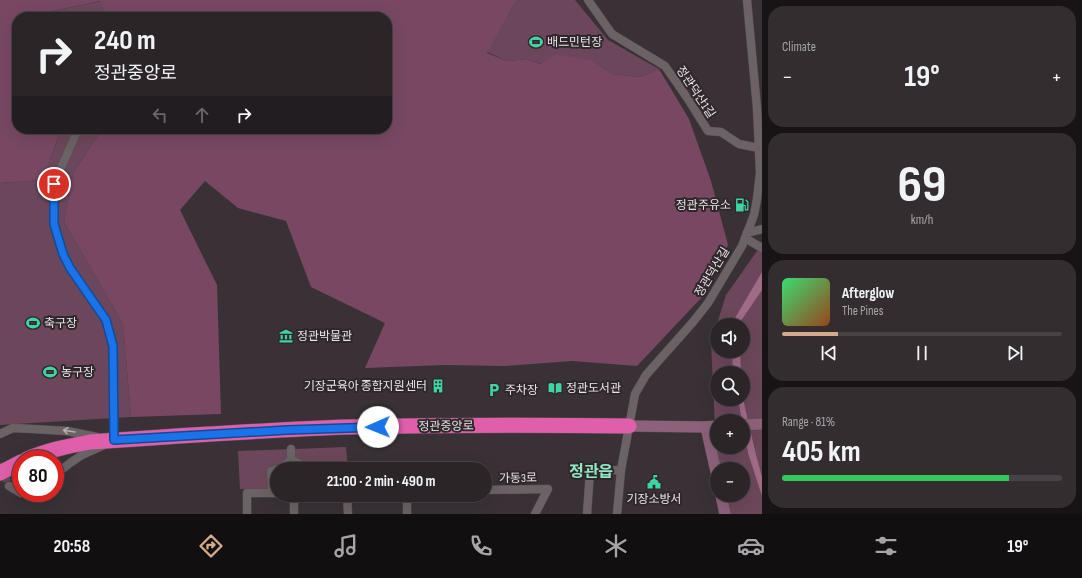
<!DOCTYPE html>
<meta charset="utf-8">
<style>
:root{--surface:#2b2528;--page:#332d30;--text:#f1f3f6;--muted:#a6a5a8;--line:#474245;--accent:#d6ab8b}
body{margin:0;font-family:"Sofia Sans Condensed","Noto Sans KR",sans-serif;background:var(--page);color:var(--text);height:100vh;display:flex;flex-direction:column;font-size:15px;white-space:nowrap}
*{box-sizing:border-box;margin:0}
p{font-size:13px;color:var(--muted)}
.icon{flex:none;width:22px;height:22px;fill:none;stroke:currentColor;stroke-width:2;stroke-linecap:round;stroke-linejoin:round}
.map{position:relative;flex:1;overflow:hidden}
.drawer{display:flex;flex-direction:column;gap:6px;padding:6px;background:#181416;width:320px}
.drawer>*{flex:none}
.guide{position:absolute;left:12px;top:12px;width:380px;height:122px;border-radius:16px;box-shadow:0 4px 16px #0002,0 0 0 1px var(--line);background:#2b2528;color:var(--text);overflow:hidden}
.fabs{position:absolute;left:710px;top:318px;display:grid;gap:8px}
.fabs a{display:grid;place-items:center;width:40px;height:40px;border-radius:50%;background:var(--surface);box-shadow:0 4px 16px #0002,0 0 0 1px var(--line);font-size:20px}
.speed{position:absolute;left:12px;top:450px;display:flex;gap:8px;font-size:20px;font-weight:700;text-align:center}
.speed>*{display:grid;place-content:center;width:52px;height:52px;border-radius:50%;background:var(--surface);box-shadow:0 4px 16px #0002,0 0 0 1px var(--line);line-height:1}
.speed .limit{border:6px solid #d22;background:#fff;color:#111}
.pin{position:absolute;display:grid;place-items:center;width:34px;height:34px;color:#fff;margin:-17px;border:2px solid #fff;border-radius:50%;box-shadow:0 1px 4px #0007}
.me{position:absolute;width:44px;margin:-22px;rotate:269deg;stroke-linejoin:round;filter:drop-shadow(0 0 3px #0008)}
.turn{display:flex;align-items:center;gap:14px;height:84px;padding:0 16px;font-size:18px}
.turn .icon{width:52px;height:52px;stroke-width:2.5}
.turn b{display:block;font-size:28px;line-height:34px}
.lanes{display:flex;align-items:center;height:38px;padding:0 16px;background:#0003;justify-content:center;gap:20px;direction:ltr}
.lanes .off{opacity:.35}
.big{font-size:30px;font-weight:700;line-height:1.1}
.drawer .widget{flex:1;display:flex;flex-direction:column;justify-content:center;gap:6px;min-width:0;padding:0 14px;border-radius:16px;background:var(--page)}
.drawer .dial{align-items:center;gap:0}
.dial b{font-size:52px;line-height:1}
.song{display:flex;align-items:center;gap:12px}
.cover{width:48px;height:48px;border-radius:6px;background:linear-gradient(135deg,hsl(140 70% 55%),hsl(20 70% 35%))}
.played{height:4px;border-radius:2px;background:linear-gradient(90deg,var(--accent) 20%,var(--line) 20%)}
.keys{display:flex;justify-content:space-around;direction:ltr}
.heat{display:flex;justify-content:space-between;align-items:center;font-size:22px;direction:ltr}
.charge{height:6px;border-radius:3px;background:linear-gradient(90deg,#34c759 81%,var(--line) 0)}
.trip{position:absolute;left:270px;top:462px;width:222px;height:40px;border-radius:20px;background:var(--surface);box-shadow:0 4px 16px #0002,0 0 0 1px var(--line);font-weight:700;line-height:40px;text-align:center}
.tab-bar{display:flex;height:64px;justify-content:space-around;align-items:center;background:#110f10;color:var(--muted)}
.tab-bar .icon{width:28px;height:28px}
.tab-bar .current{color:var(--accent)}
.tab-bar b{font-size:18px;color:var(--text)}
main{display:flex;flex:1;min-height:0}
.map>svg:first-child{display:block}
</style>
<main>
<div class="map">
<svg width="762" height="514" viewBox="0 0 762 514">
<rect width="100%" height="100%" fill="#393135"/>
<g fill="#6c475b" fill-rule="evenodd">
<polygon points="519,0 575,0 608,40 659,69 641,77 612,74 594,61 542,64 527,59 507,61 487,52 515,3"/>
<polygon points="101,1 108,17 44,17 44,13"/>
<polygon points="61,129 102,129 73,173 64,222 123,324 131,417 0,425 0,183 43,180"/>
<path d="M762,244V514H727L724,495H743V469H719L716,449L711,343L726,295ZM717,325H743V351H717ZM717,373H743V399H717ZM717,421H743V447H717Z"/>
<polygon points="346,447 348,469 277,469 277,489 240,489 238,451"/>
</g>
<polygon fill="#784862" points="0,0 519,0 515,3 487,53 507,61 527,59 541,64 557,54 594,61 612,74 641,77 659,69 689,119 711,181 728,245 703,296 637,366 572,361 505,366 444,365 365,368 385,323 311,287 286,221 238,208 205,181 180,210 217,285 221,414 131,417 123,324 64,222 73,173 102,129 387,129 387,17 108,17 100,1 44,13 44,17 17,17 17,129 61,129 43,180 0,183"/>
<g fill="#9f6b87">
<polygon points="762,272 762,290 738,325 731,325"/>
<polygon points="732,351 740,351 741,373 733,373"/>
<polygon points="743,391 744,403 756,455 762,477 762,496 748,453 738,399 743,399"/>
</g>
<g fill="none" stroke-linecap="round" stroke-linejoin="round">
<polyline stroke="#534c50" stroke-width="8" stroke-dasharray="8 4" stroke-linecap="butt" points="0,463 9,486"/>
<g stroke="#544e51" stroke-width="9">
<g id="street">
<polyline points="588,0 612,34 665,66 688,99 708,131 721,132 739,144 759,148"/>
<polyline points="78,129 54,184 54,224 63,254 70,268 106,320 113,347 114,440"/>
<polyline points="747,233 762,229"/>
<polyline points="745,238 762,248"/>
<polyline points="0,434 13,428 33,429 67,431 97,437"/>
<polyline points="291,449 291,460"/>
<polyline points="291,460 311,469"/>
<polyline points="279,469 291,460"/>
<polyline points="55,475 70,463 82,455 104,445"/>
<polyline points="9,486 21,493"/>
<polyline points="485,490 548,489 535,514"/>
<polyline points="272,493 271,471 277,469"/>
<polyline points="294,495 294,514"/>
<polyline points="347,495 348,514"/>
<polyline points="247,514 247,493 277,493"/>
<polyline points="407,514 407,495"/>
<polyline points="587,514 590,471 621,470"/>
<polyline points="617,514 621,470 635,394 646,375 693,322 708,303 742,246 754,215 757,199 760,173 757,108 747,0"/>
</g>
</g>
<g stroke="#544e51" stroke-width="12">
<g id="secondary">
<polyline points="743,425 762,424"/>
<polyline points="629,426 706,427 717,426"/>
<polyline points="706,427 717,476"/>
<polyline points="721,495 725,514"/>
</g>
</g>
<g stroke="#544e51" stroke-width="16">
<g id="highway">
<path d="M27,459C48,450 69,446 90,442C176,436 262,430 348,427C442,425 535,425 629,426"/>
<polyline points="0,473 21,462"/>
</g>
</g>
<use href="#street" stroke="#6b6266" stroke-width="8"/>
<use href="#secondary" stroke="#8e617b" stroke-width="11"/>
<use href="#highway" stroke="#df5fab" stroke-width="15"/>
</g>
<defs><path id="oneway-shaft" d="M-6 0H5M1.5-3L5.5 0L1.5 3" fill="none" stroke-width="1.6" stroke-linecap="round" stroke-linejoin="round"/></defs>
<use stroke="#b6afb3" href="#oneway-shaft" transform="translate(69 431) rotate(-171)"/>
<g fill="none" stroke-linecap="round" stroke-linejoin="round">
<g stroke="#114b97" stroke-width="10">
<polyline id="route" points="54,184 54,224 63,254 70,268 106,320 113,346 114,440 287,430 378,427"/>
</g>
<use href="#route" stroke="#1a73e8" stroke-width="7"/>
</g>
<defs>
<g id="stadium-bare" transform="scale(1.08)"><path d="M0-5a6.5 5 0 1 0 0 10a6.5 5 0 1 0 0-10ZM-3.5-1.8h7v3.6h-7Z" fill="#3fd4a2" stroke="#2f272b" stroke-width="2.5" paint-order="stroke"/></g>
<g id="fuel-bare" transform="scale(1.08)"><path d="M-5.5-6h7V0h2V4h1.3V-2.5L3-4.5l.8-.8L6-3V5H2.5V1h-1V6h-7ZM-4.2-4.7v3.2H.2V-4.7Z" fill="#3fd4a2" stroke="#2f272b" stroke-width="2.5" paint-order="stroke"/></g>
<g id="museum-bare" transform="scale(1.08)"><path d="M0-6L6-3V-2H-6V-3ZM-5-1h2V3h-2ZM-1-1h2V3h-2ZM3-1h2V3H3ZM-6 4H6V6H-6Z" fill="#3fd4a2" stroke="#2f272b" stroke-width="2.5" paint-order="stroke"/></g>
<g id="building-bare" transform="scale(1.08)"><path d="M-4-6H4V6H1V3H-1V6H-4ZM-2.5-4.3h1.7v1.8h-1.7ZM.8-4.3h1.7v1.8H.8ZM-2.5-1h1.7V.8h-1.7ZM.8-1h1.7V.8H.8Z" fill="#3fd4a2" stroke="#2f272b" stroke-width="2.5" paint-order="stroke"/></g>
<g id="library-bare" transform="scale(1.08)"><path d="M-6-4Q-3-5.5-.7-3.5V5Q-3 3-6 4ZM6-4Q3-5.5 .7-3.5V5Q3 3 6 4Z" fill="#3fd4a2" stroke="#2f272b" stroke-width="2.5" paint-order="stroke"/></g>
<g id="parking-bare" transform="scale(1.08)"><path d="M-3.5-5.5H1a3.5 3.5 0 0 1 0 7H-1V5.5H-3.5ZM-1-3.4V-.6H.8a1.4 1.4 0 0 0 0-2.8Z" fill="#3fd4a2" stroke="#2f272b" stroke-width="2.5" paint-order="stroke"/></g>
<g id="civic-bare" transform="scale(1.08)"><path d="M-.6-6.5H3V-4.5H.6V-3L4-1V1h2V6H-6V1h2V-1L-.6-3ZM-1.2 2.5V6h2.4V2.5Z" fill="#3fd4a2" stroke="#2f272b" stroke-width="2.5" paint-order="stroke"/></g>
</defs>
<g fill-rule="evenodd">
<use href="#stadium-bare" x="536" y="42"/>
<use href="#fuel-bare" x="742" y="205"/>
<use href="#stadium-bare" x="33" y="323"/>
<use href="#museum-bare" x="286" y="336"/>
<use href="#stadium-bare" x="50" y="372"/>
<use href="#building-bare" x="438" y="386"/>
<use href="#library-bare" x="555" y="388"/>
<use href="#parking-bare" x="494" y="390"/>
<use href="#civic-bare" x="654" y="482"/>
</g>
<g text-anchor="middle" stroke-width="4" stroke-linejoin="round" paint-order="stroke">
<g font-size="12" fill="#e8e3e6" stroke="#2f272b" text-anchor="start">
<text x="547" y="46">배드민턴장</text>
<text x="731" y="209" text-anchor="end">정관주유소</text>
<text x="44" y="327">축구장</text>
<text x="297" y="340">정관박물관</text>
<text x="61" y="376">농구장</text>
<text x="427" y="390" text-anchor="end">기장군육아 종합지원센터</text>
<text x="566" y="392">정관도서관</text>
<text x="505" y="394">주차장</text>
<text x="654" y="503" text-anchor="middle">기장소방서</text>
</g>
<g font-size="12" fill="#e8e3e6" stroke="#2f272b">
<text transform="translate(696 92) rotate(56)" y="4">정관덕산1길</text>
<text transform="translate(712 272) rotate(-59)" y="4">정관덕산길</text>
<text transform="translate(446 426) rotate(-1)" y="4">정관중앙로</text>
<text transform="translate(518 478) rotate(-1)" y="4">가동3로</text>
</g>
<g font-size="16" font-weight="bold" fill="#8fe8c4" stroke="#2f272b">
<text x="591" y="477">정관읍</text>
</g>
</g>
</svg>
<div class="fabs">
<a><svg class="icon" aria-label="sound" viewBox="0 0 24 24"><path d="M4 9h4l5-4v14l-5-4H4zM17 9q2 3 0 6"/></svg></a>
<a><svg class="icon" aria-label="search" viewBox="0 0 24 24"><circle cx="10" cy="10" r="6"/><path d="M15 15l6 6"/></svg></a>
<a>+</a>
<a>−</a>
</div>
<div class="speed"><div class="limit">80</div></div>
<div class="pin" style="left:54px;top:184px;background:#d93025"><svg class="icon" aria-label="arrive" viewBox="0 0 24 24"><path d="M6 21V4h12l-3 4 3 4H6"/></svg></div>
<svg class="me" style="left:378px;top:427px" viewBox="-20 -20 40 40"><circle r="19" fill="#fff"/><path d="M0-13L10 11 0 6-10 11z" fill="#1a73e8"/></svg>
<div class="trip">21:00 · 2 min · 490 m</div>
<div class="guide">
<div class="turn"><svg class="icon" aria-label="right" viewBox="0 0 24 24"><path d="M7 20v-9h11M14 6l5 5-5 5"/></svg><div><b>240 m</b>정관중앙로</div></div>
<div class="lanes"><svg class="icon off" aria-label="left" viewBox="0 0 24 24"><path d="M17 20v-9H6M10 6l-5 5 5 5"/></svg><svg class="icon off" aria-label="ahead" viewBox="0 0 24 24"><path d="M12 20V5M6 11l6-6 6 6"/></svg><svg class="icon" aria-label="right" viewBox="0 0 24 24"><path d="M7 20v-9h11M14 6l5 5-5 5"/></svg></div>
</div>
</div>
<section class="drawer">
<div class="widget"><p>Climate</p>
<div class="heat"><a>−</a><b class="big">19°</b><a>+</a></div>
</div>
<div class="widget dial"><b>69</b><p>km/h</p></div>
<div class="widget">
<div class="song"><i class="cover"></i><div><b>Afterglow</b><p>The Pines</p></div></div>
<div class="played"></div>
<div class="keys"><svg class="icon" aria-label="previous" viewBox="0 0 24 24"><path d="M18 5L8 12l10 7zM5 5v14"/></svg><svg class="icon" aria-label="pause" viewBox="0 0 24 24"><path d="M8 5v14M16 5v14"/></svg><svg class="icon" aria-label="next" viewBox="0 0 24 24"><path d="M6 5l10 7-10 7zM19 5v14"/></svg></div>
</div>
<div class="widget"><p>Range · 81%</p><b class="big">405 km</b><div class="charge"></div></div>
</section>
</main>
<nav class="tab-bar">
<b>20:58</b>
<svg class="icon current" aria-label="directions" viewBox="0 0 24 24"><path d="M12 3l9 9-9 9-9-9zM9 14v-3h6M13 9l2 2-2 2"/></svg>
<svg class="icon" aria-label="music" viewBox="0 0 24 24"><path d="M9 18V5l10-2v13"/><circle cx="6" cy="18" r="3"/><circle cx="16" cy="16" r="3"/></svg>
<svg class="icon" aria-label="phone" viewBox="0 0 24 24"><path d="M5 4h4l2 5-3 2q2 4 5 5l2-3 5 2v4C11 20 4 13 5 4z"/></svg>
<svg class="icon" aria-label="climate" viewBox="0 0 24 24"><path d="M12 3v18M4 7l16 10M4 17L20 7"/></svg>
<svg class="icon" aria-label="car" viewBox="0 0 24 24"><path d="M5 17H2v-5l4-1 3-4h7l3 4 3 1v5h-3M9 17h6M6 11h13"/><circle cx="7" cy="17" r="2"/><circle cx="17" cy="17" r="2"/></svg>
<svg class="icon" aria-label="filters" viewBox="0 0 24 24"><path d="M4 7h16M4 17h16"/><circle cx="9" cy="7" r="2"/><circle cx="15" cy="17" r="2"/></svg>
<b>19°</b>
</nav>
